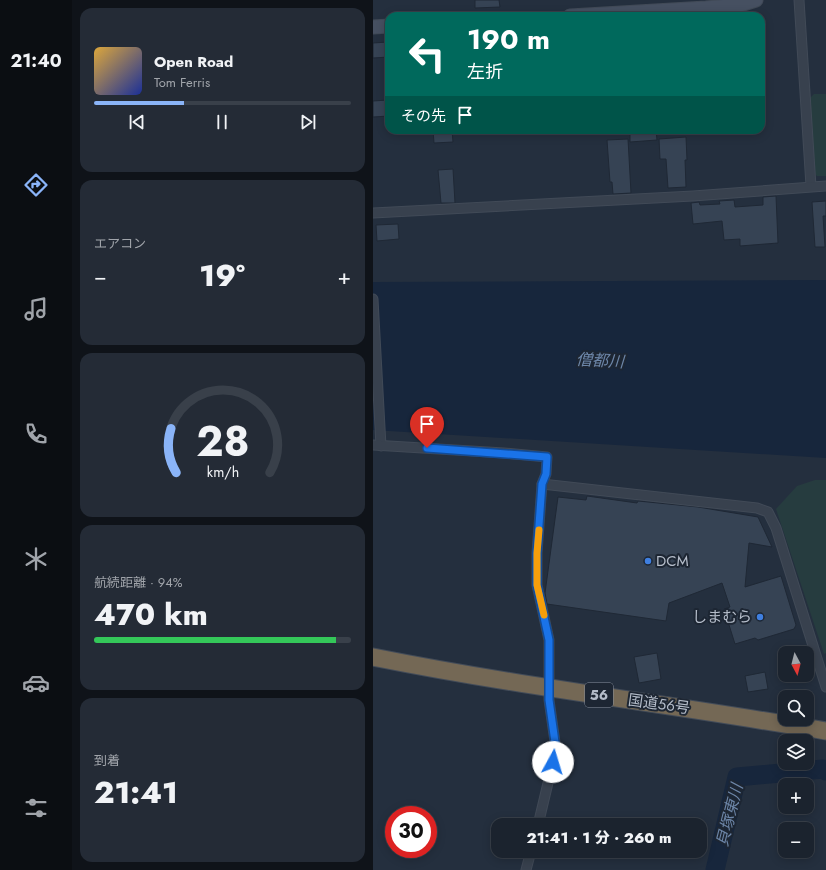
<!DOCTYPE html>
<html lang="ja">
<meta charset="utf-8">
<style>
:root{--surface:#1b232e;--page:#242b36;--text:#f1f3f6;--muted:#a0a4aa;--line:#39404a;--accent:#8ab4f8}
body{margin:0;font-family:Jost,"Noto Sans JP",sans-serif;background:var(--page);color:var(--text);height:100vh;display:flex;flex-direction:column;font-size:15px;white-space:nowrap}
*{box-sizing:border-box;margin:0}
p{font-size:13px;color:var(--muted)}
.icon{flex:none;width:22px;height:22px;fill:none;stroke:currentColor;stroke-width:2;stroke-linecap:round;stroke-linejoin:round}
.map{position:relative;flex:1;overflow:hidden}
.sheet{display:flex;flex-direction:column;gap:8px;padding:8px;background:#0f1319;width:301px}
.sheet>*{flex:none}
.guide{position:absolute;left:12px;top:12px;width:380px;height:122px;border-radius:12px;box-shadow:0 2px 10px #0003,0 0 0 1px var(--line);background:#00695c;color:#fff;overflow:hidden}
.needle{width:26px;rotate:173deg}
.fabs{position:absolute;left:405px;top:646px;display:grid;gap:8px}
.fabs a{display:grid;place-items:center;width:36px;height:36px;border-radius:8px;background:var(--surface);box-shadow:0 2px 10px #0003,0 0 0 1px var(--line);font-size:20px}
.speed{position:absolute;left:12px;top:806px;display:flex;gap:8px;font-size:20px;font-weight:700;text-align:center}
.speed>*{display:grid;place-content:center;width:52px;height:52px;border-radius:50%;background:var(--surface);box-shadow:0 2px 10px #0003,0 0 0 1px var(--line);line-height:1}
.speed .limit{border:6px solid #d22;background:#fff;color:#111}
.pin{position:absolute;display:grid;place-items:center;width:34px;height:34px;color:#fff;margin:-41px -17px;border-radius:50% 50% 50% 0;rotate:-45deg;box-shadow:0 0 4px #0007}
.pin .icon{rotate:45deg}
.me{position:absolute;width:44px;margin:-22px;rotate:6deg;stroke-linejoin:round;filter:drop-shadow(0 0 3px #0008)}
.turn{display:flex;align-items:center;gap:14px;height:84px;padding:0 16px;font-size:18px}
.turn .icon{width:52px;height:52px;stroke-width:2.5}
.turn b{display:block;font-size:28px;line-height:34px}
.then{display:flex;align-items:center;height:38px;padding:0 16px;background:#0003;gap:8px;font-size:15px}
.big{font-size:30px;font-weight:800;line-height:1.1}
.sheet .tile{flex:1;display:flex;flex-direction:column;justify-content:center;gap:6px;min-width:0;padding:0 14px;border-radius:12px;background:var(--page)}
.sheet .dial{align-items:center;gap:0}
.dial svg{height:104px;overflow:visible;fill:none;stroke:var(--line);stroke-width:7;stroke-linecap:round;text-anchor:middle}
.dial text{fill:var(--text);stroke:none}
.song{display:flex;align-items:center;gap:12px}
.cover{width:48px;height:48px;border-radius:6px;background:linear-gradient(135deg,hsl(40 70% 55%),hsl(230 70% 35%))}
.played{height:4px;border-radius:2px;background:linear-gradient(90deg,var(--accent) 35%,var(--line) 35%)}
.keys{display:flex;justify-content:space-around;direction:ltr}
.heat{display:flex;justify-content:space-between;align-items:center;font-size:22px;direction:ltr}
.charge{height:6px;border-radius:3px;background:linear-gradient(90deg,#34c759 94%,var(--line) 0)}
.trip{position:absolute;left:118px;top:818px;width:216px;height:40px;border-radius:12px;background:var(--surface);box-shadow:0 2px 10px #0003,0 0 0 1px var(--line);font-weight:800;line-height:40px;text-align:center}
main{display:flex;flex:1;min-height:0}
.menu{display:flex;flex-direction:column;width:72px;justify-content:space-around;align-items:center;background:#0b0e12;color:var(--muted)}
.menu .icon{width:28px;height:28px}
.menu .selected{color:var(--accent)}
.menu b{font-size:18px;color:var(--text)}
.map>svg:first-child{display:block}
</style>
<main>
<nav class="menu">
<b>21:40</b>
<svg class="icon selected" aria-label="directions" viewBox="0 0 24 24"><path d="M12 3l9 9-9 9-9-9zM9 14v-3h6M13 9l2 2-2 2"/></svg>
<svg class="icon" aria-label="music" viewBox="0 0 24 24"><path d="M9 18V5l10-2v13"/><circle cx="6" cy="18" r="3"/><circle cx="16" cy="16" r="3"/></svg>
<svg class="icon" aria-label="phone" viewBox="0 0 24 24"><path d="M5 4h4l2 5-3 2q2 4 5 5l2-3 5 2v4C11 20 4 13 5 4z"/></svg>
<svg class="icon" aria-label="climate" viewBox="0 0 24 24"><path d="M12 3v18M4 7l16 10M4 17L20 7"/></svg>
<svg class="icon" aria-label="car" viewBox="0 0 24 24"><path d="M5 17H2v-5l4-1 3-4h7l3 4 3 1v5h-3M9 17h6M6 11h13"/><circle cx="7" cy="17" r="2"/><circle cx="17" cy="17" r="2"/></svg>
<svg class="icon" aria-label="filters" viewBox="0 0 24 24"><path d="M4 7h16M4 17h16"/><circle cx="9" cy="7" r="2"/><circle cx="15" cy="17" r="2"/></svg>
</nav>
<section class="sheet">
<div class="tile">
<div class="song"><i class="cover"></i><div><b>Open Road</b><p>Tom Ferris</p></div></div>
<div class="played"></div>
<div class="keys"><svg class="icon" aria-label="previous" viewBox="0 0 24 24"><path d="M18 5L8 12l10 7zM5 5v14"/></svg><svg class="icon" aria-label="pause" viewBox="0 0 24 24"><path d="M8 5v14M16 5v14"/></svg><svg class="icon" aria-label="next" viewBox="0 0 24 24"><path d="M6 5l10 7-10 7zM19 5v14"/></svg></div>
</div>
<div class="tile"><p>エアコン</p>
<div class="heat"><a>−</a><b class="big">19°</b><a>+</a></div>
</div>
<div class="tile dial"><svg viewBox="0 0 100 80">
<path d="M14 69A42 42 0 1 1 86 69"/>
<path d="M14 69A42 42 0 0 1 10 35" stroke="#8ab4f8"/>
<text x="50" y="56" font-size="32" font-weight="700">28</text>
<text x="50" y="72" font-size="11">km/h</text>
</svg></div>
<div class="tile"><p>航続距離 · 94%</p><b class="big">470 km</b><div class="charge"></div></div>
<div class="tile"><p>到着</p><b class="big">21:41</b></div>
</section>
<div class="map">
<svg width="453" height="870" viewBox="0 0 453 870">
<rect width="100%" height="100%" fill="#242f3e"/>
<g fill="#263c3f">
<polygon points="441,94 453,94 453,176 444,176 441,173 436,99"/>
<polygon points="442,480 453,480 453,653 451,654 403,509 424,486"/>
</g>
<polygon fill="#17263c" points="453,280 453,458 0,430 0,282"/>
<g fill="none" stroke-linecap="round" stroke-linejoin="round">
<polyline stroke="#17263c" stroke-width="19" points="342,870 364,777 450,769 453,771"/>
</g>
<g fill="#364354" stroke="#1f2835">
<polygon points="102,0 126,0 127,7 102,8"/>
<polygon points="15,42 16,57 0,58 0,43"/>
<polygon points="15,100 16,116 0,117 0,101"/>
<polygon points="60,130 79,130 80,142 61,143"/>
<polygon points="257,130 283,130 284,140 257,142"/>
<polygon points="313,137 314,160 312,160 313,187 295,188 293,159 287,159 286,139"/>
<polygon points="255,139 258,193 240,194 239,182 237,182 234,140"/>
<polygon points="80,169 82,203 68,203 65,170"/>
<polygon points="403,196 405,243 367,246 367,239 351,240 349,221 320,224 318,203 326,202 327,205 347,204 346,201 361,200 362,207 390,205 390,197"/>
<polygon points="453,201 453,216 450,216 452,247 442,247 439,202"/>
<polygon points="25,224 26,239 4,241 3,225"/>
<polygon points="214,496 264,503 265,501 325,507 385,517 399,547 376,543 372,587 408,576 423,625 421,629 385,640 382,638 362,644 351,609 357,607 349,583 296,603 293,621 174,604 172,593 185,497 213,500"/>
<polygon points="284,653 288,679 266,683 261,657"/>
<polygon points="392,672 395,689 375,692 372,676"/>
</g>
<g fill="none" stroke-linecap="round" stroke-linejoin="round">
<g stroke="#414a57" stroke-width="11">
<g id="street">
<polyline points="426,0 438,186"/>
<polyline points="0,213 320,196 453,186"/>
<polyline points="0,299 8,446"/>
<polyline points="0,445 131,453 174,457 173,474 169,484 164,553 164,585 176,640 176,700 182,742 180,762 165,825"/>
<polyline points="169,484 384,508 395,512 403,528 453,687"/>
<polyline points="153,870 158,851"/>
</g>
</g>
<g stroke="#414a57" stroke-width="15">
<g id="secondary">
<polyline points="197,16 333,8 367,5 383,0"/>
<polyline points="0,27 16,26"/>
</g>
</g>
<g stroke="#434c59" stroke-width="19">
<path id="highway" d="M0,657C150,687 302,705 453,731"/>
</g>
<use href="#street" stroke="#38414e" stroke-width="9"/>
<use href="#secondary" stroke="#465061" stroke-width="13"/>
<use href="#highway" stroke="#746855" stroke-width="17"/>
</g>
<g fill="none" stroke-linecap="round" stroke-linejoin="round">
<g stroke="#114b97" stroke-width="10">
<polyline id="route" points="54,448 174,457 173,474 169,484 166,525 164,553 164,585 176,640 176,700 182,742 180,762"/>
</g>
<use href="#route" stroke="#1a73e8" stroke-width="7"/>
<polyline stroke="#f59e0b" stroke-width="7" points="166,530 164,553 164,585 171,615"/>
</g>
<g fill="#3f7fe0" stroke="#1d2633" stroke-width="1.5">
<circle cx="275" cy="561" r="4"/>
<circle cx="387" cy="617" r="4"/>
</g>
<g text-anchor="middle" stroke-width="4" stroke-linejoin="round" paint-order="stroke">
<rect fill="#1d2633" stroke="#878f9c" stroke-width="1" x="212" y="683" width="28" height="24" rx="3"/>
<g font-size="14" font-weight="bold" fill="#b4bcc9">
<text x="226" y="700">56</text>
</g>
<g font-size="15" fill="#b4bcc9" stroke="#1d2633" text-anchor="start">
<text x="283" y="566">DCM</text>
<text x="379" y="622" text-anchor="end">しまむら</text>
</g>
<g font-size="15" fill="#b4bcc9" stroke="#1d2633">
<text transform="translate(286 704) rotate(8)" y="5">国道56号</text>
</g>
<g font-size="16" font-style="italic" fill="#6d86a8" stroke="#1d2633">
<text transform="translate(227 360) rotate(3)" y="6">僧都川</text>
<text transform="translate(356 815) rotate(-76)" y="6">貝塚東川</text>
</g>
</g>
</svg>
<div class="fabs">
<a><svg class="needle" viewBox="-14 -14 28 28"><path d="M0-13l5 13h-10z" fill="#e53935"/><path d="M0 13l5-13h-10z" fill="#a0a4aa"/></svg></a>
<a><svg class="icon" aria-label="search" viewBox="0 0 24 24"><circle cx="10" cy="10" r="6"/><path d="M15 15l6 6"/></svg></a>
<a><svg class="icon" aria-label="layers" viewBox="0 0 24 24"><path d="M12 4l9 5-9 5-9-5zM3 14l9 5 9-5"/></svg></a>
<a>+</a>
<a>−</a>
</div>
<div class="speed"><div class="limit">30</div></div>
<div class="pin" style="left:54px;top:448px;background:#d93025"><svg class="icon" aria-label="arrive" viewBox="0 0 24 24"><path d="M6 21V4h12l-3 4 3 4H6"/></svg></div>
<svg class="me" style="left:180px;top:762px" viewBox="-20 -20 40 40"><circle r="19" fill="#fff"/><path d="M0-13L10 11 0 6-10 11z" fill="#1a73e8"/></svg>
<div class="trip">21:41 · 1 分 · 260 m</div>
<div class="guide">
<div class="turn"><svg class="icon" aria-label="left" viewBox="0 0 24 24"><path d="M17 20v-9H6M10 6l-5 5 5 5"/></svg><div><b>190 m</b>左折</div></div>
<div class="then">その先<svg class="icon" aria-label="arrive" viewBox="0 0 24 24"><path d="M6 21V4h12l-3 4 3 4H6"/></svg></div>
</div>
</div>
</main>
